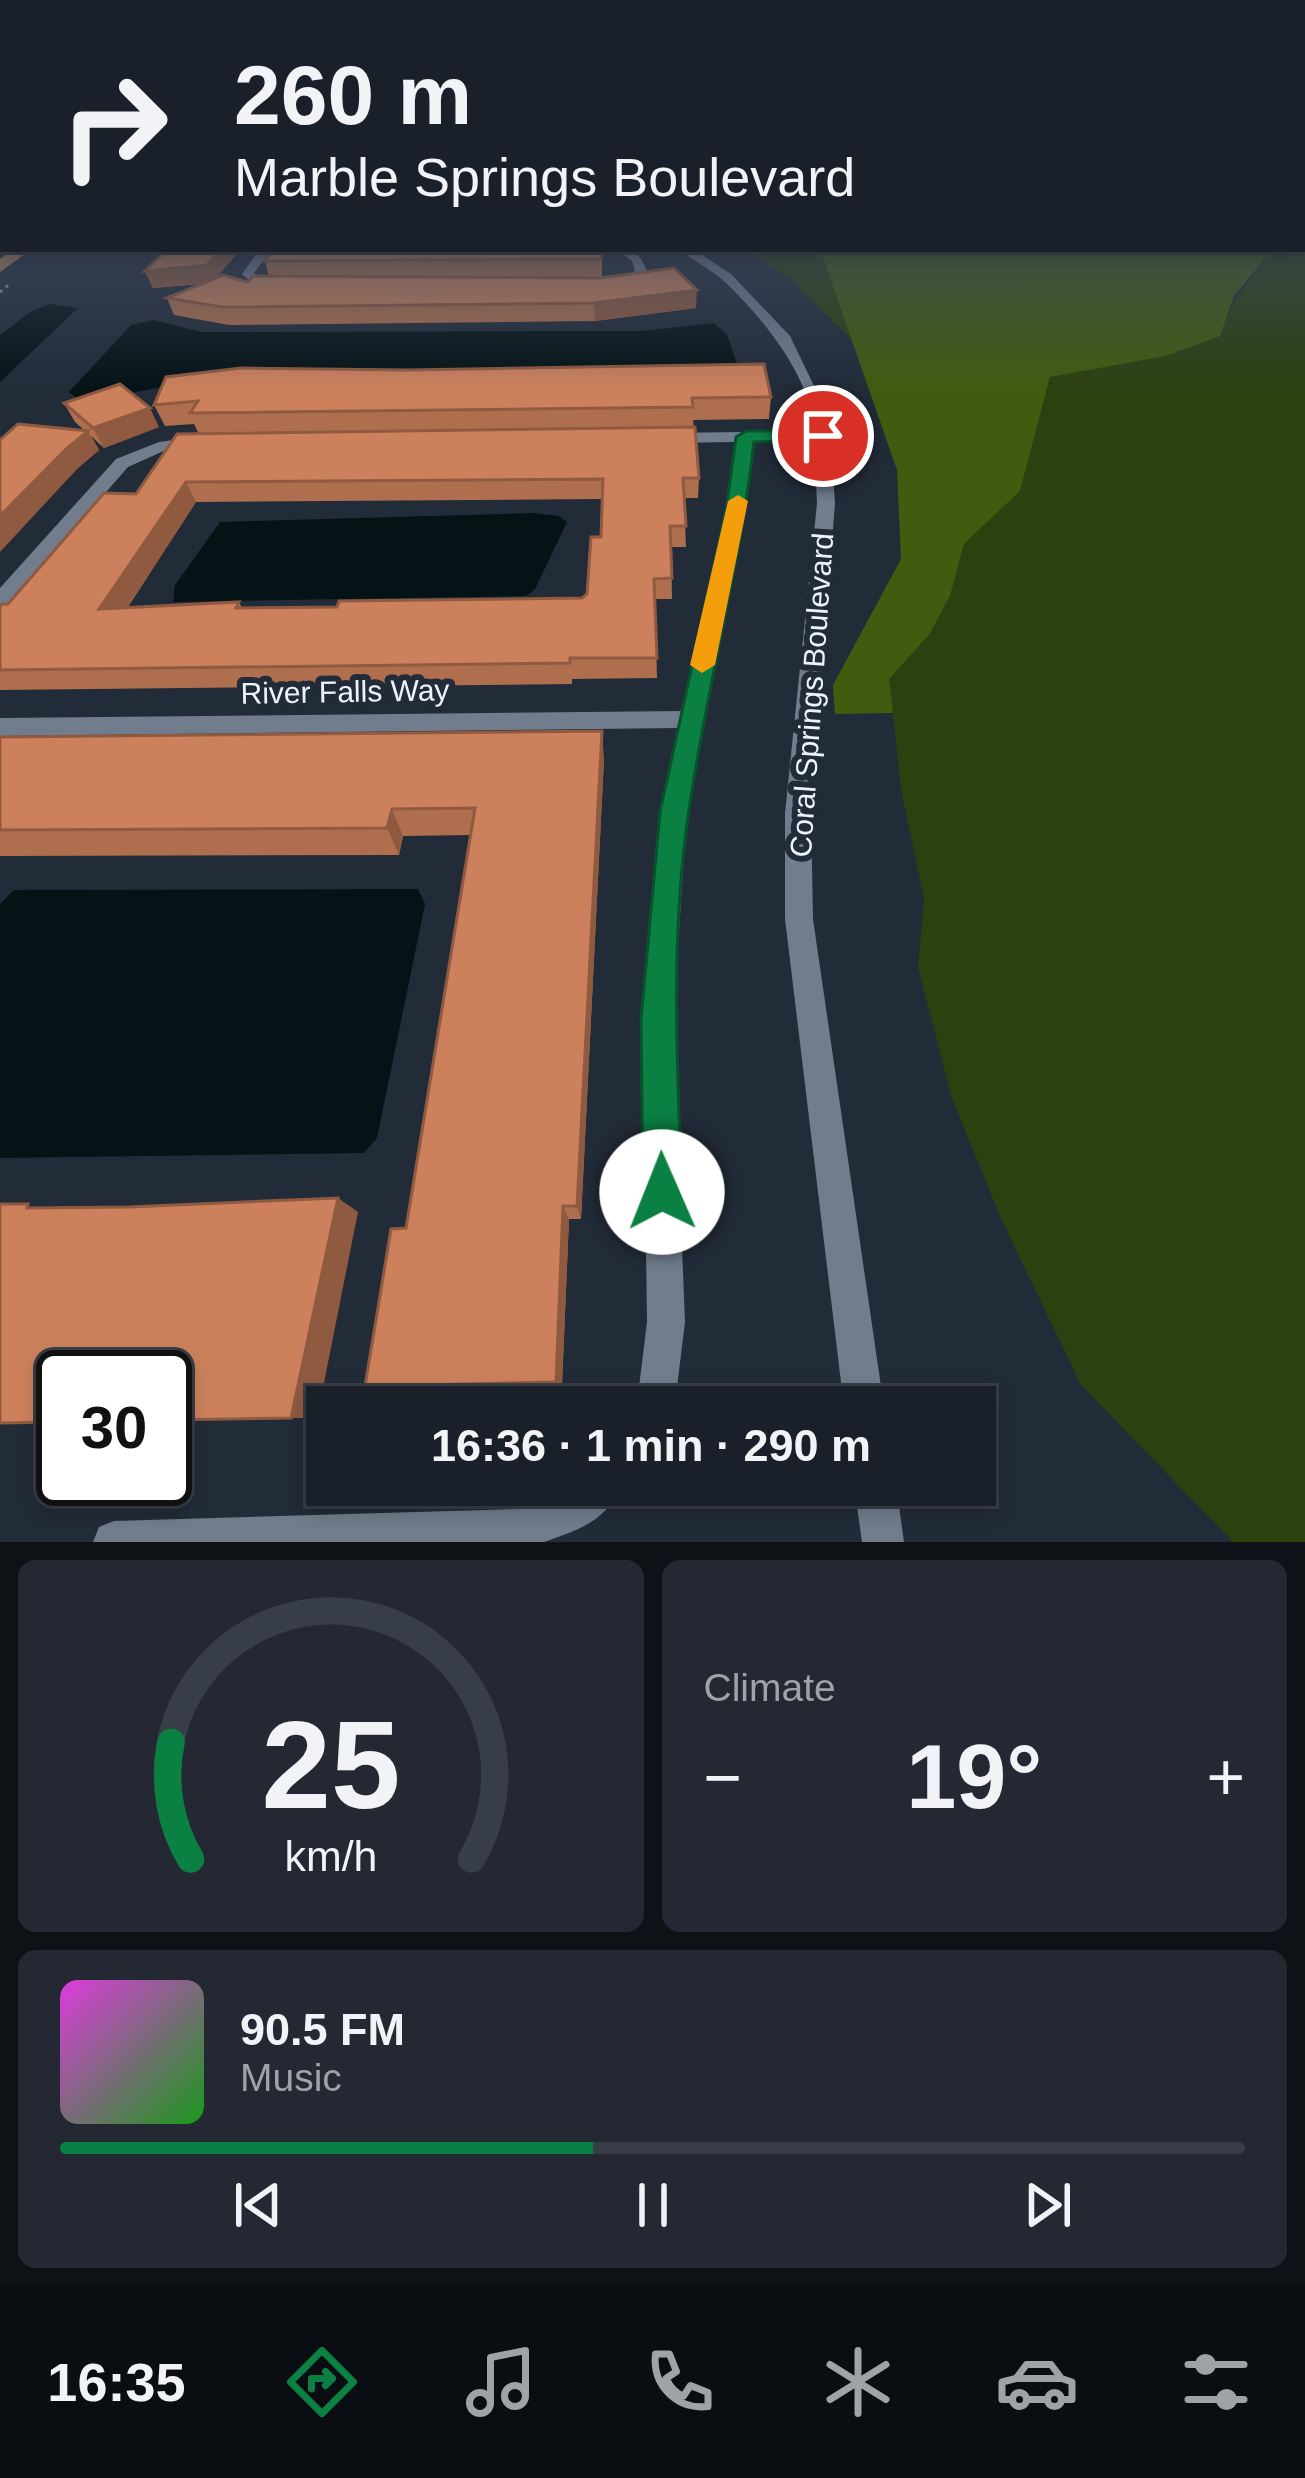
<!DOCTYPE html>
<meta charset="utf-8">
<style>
:root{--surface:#1a202a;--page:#232832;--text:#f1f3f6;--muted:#9fa3a8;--line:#383e47;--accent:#0b8043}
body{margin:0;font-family:Helvetica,sans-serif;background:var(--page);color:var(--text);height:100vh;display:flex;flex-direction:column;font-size:45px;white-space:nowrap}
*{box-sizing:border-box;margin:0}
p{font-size:39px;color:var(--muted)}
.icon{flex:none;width:66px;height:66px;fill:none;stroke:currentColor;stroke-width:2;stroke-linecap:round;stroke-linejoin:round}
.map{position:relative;height:1542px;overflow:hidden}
.side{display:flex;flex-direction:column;gap:18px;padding:18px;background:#0e1217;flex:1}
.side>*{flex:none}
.banner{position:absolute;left:0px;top:0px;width:1305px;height:252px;box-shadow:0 6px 18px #0003,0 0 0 3px var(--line);background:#1a202a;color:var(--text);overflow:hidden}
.speed{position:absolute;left:36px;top:1350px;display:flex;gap:24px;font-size:60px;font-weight:700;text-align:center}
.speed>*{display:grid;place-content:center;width:156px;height:156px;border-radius:50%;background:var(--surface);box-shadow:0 6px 18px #0003,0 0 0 3px var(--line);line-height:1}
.speed .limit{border:6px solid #111;border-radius:18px;background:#fff;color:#111}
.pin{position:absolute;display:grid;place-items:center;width:102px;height:102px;color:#fff;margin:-51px;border:6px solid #fff;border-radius:50%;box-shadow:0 3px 12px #0007}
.me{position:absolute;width:132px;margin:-66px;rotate:359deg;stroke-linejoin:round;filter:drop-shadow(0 0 9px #0008)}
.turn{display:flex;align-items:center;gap:42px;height:252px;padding:0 36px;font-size:54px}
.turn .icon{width:156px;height:156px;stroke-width:2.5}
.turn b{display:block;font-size:84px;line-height:102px}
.big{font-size:90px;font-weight:700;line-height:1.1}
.side .card{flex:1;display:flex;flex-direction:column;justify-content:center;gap:18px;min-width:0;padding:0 42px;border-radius:18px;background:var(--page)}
.side .dial{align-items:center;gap:0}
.dial svg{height:312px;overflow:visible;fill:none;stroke:var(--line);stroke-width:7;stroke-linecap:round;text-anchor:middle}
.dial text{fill:var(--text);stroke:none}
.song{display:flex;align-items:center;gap:36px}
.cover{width:144px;height:144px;border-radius:18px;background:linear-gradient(135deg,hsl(300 70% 55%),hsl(120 70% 35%))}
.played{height:12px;border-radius:6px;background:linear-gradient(90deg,var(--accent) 45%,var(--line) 45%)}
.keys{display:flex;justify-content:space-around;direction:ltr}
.heat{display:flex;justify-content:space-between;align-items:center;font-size:66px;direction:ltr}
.side .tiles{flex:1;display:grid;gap:18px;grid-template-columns:1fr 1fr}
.card:last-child{grid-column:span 2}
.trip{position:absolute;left:306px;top:1386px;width:690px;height:120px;border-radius:0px;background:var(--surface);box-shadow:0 6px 18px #0003,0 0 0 3px var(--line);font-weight:700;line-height:120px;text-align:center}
.tabs{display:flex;height:192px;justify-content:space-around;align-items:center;background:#0a0d11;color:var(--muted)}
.tabs .icon{width:84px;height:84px}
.tabs .on{color:var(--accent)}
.tabs b{font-size:54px;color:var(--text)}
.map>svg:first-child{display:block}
</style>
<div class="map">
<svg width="1305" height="1542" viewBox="0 0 1305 1542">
<rect width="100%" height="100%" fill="#222b38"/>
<g fill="#2d4010">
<path d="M1305,236V1542H1233L1081,1385L1002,1221L951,1096L918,967L924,900L901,789L889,679L929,635L950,596L964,544L1020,491L1050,377L1220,336C1232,295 1251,282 1273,249H1302Z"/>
<polygon points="745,249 820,249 852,340 792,281"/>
</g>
<polygon fill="#405d0f" points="820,249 1273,249 1234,296 1220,336 1165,356 1050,377 1020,491 964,544 950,596 929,635 889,679 893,713 835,714 833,685 901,559 897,470"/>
<g fill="#051216">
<polygon points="49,304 78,308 0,382 0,335 30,312"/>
<polygon points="154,320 202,332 641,331 714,323 727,335 739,369 221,376 82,402 69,392 131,325"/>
<polygon points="533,513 559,516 567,522 535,589 526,596 173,602 175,585 220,522"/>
<polygon points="418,889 425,904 377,1138 364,1153 0,1158 0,904 14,890"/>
</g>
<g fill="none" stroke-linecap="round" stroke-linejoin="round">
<polyline stroke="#8d95a0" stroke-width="3" stroke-dasharray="3 4.5" stroke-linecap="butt" points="0,292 11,283"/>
<g fill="#717c8c" fill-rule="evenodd">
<polygon points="260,249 272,249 254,273 265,282 283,285 283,291 257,288 242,274"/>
<path d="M616,249C635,249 642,255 647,273L614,289L610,282L635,271L632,261Z"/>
<path d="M679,249H693L731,274L790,336L829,417L835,503L811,813L813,919L884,1407H844L785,919V813L817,503L814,441L752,442L745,510L687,813L673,1019L685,1322L677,1387L671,1407H631L639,1387L647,1322L643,1019L661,813L680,728L0,736V718L684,711L727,510L736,442L663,443L655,438L663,433L814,431C812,378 762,317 725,282C711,269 693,261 679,249Z"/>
<polygon points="202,436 208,438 208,444 168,449 128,467 7,605 0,606 0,588 116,459 159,442"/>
<path d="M573,1485H622C607,1521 578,1530 544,1542H93L99,1527L114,1521L518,1509L566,1492Z"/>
<polygon points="854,1485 896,1485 904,1542 862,1542"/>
</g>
<g fill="#c18966" fill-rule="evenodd">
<polygon points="3,230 3,241 0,242 0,231"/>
<polygon points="14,249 32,249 0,272 0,259"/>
</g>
</g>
<g fill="#af6f4f" fill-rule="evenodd">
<polygon points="602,249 602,277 499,277 696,308 595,321 229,325 174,315 167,298 201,284 153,288 145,271 218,277 248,282 269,276 265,261"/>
<path d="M166,377L771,397L769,419L693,420L699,478L698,498H684L686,547H671L672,599H655L657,678L572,679V684L0,690V607L8,604L136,494L199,434L194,424L165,426L154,405ZM602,499L601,537L587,594L582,598L337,607L242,608L239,602L128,607L196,502Z"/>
<polygon points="64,403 159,427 104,448 91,436 99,450 78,468 84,430 75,422"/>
<polygon points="0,737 604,759 581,1219 569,1219 562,1385 384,1388 365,1386 406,1228 471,835 403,836 399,855 0,856"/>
</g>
<g fill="#8f5a40">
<polygon points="221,249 241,249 213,282 153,288 145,271"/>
<polygon points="697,290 696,308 595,321 594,303"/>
<polygon points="150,408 159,427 104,448 93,428"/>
<polygon points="88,431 99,450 78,468 0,552 0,516 66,449"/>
<polygon points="186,482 196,502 113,629 99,609"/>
<polygon points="602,731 604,759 581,1219 577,1206"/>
<polygon points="392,809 403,836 399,855 387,828"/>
<polygon points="338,1198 358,1212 317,1418 291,1418"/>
<polygon points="563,1206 569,1219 562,1385 556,1382"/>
</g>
<g fill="#cc815c" stroke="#8f5a40" stroke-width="3" fill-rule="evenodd">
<polygon points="167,249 221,249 207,265 145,271"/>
<polygon points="274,249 602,249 601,259 265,261"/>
<polygon points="674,268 697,290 594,303 222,307 167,298 223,275 248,282 253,276 600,278"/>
<polygon points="764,364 771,397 692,398 693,407 190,413 198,401 154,405 166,377 241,368 408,370"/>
<polygon points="120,384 150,408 93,428 64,403"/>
<polygon points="18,424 88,431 66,449 0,516 0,440"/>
<path d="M695,427L699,478H683L686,526H670L672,578L654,579L657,658H570V663L0,670V607L2,604H8L104,493L136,494L177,434ZM603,479L601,537H591L587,594L582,598L339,601L337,607L236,608L239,602L99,609L186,482Z"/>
<polygon points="602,731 577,1206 563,1206 556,1382 365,1386 391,1229 406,1228 475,808 392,809 387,828 0,830 0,737"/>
<polygon points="338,1198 291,1418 165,1420 165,1377 63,1377 63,1422 0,1423 0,1204 28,1204 27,1208 129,1207"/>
</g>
<linearGradient id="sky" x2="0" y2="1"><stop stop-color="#13181f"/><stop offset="0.45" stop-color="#3e4a5e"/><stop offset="1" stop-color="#3e4a5e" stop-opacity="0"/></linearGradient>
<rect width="1305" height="393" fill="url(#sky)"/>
<path fill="#0b8043" stroke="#07532c" stroke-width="3" d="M823,431L829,433V440L754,442C740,566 707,686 689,810C670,936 677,1065 682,1192L676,1206L662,1211L649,1206L643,1192L641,1019L660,812L726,510L736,437L746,431Z"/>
<polygon fill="#f59e0b" points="738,495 748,501 715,665 702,673 690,665 728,501"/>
<g text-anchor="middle" stroke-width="12" stroke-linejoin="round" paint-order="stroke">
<g font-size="30" fill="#ecf3fc" stroke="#222b38">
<text transform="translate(345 692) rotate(-1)" y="10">River Falls Way</text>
<text transform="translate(812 695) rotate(-86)" y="10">Coral Springs Boulevard</text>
</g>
</g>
</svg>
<div class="speed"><div class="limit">30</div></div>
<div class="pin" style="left:823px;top:436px;background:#d93025"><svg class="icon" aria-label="arrive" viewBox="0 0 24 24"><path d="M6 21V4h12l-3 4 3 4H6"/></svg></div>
<svg class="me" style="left:662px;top:1192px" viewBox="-20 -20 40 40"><circle r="19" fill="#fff"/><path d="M0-13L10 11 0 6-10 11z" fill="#0b8043"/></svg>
<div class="trip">16:36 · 1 min · 290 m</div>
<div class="banner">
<div class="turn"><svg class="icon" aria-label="right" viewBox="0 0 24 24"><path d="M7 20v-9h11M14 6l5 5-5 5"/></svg><div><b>260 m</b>Marble Springs Boulevard</div></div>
</div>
</div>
<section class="side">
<div class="tiles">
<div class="card dial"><svg viewBox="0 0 100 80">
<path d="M14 69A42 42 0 1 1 86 69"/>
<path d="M14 69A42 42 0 0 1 9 39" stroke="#0b8043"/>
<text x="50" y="56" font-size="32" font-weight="700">25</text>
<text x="50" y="72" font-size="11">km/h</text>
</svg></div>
<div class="card"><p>Climate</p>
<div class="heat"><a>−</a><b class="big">19°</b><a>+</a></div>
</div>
<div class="card">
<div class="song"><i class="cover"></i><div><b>90.5 FM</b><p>Music</p></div></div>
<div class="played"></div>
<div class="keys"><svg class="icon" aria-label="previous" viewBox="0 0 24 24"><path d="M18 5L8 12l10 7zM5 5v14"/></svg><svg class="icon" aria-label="pause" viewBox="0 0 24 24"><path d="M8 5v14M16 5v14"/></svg><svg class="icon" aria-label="next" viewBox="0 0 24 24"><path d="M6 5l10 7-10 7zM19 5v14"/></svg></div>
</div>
</div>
</section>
<nav class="tabs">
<b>16:35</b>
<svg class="icon on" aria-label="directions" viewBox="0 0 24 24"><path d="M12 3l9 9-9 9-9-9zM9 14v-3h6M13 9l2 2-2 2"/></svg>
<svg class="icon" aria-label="music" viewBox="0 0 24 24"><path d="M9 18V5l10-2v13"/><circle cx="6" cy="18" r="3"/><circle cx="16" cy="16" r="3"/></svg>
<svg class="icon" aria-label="phone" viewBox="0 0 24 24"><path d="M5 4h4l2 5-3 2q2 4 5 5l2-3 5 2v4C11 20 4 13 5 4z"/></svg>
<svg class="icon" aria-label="climate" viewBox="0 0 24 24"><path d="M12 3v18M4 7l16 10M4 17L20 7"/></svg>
<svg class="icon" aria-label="car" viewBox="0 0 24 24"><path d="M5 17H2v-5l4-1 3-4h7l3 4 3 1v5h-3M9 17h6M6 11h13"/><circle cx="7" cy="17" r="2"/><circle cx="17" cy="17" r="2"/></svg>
<svg class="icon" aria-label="filters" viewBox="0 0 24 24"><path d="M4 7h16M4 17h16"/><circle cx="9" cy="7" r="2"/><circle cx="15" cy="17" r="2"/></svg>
</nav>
